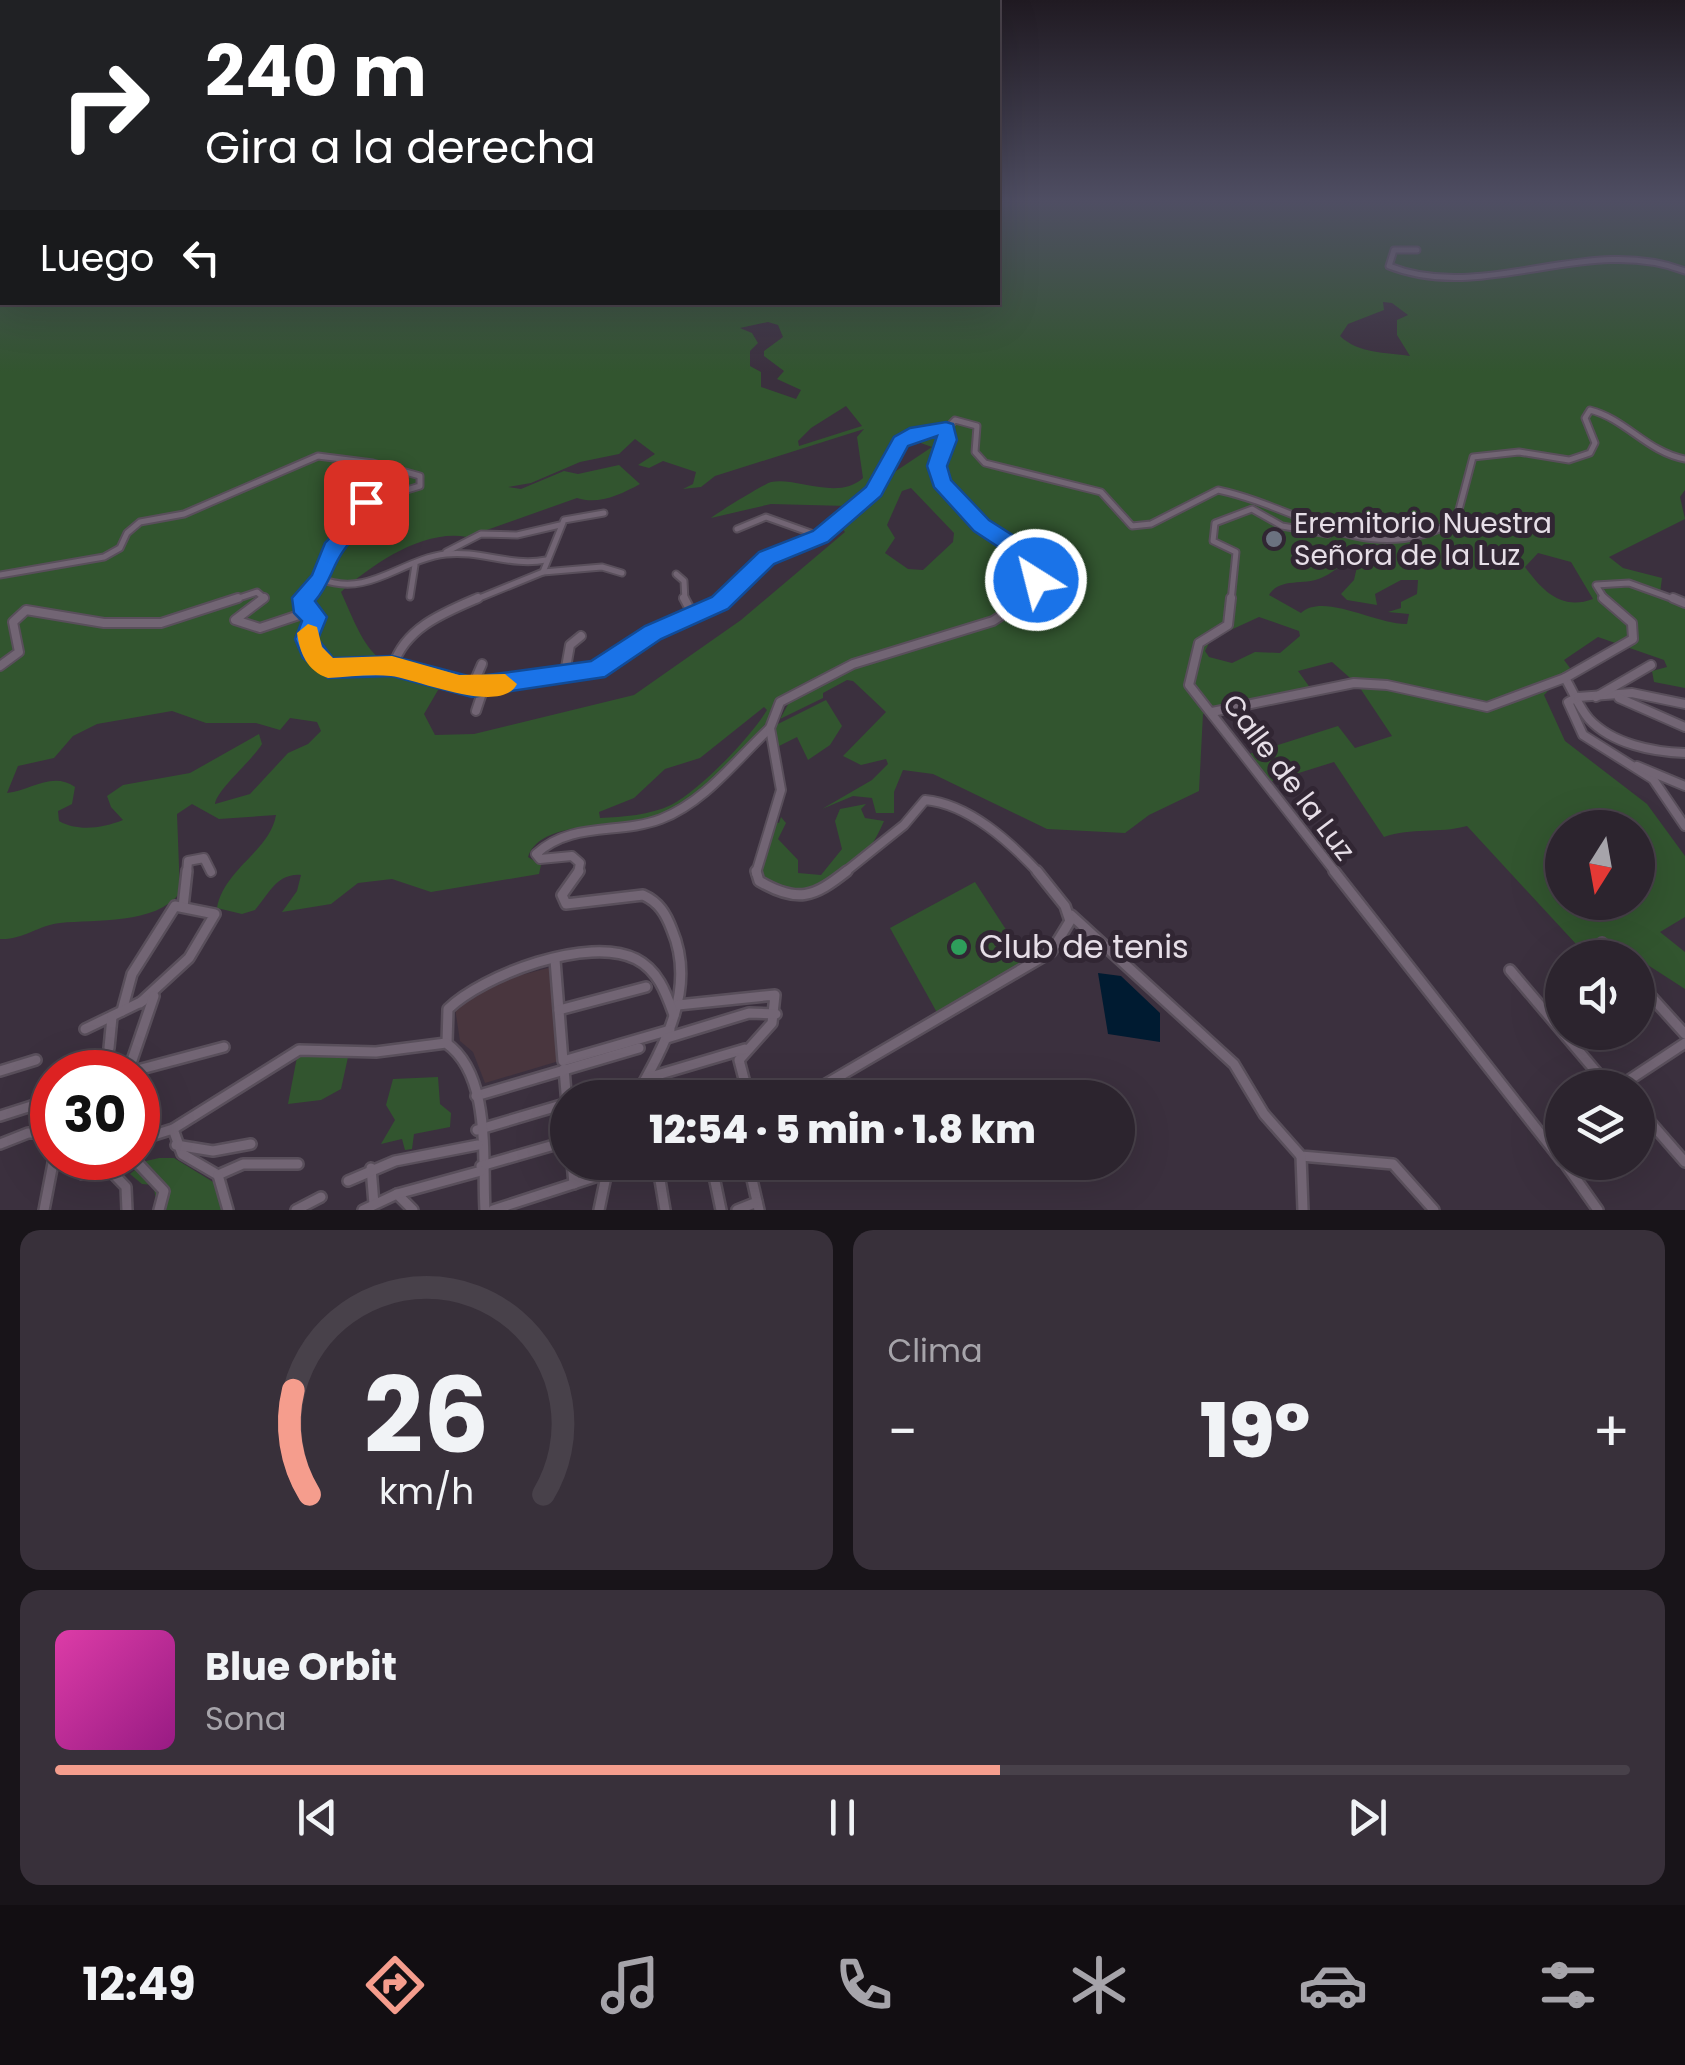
<!DOCTYPE html>
<html lang="es">
<meta charset="utf-8">
<style>
:root{--surface:#2c242e;--page:#38303a;--text:#f1f3f6;--muted:#a6a4aa;--line:#48414a;--accent:#f59d8d}
body{margin:0;font-family:Poppins,sans-serif;background:var(--page);color:var(--text);height:100vh;display:flex;flex-direction:column;font-size:38px;white-space:nowrap}
*{box-sizing:border-box;margin:0}
p{font-size:32px;color:var(--muted)}
.icon{flex:none;width:55px;height:55px;fill:none;stroke:currentColor;stroke-width:2;stroke-linecap:round;stroke-linejoin:round}
.map{position:relative;height:1210px;overflow:hidden}
.sheet{display:flex;flex-direction:column;gap:20px;padding:20px;background:#181419;flex:1}
.sheet>*{flex:none}
.banner{position:absolute;left:0px;top:0px;width:1000px;height:305px;box-shadow:0 10px 40px #0002,0 0 0 2px var(--line);background:#202124;color:#fff;overflow:hidden}
.needle{width:65px;rotate:191deg}
.tools{position:absolute;left:1545px;top:810px;display:grid;gap:20px}
.tools a{display:grid;place-items:center;width:110px;height:110px;border-radius:50%;background:var(--surface);box-shadow:0 10px 40px #0002,0 0 0 2px var(--line);font-size:50px}
.speed{position:absolute;left:30px;top:1050px;display:flex;gap:20px;font-size:50px;font-weight:700;text-align:center}
.speed>*{display:grid;place-content:center;width:130px;height:130px;border-radius:50%;background:var(--surface);box-shadow:0 10px 40px #0002,0 0 0 2px var(--line);line-height:1}
.speed .limit{border:15px solid #d22;background:#fff;color:#111}
.pin{position:absolute;display:grid;place-items:center;width:85px;height:85px;color:#fff;margin:-42px;border-radius:20px;box-shadow:0 5px 15px #0006}
.me{position:absolute;width:110px;margin:-55px;rotate:324deg;stroke-linejoin:round;filter:drop-shadow(0 0 8px #0008)}
.turn{display:flex;align-items:center;gap:35px;height:210px;padding:0 40px;font-size:45px}
.turn .icon{width:130px;height:130px;stroke-width:2.5}
.turn b{display:block;font-size:70px;line-height:85px}
.then{display:flex;align-items:center;height:95px;padding:0 40px;background:#0003;gap:20px;font-size:38px}
.big{font-size:75px;font-weight:800;line-height:1.1}
.sheet .widget{flex:1;display:flex;flex-direction:column;justify-content:center;gap:15px;min-width:0;padding:0 35px;border-radius:20px;background:var(--page)}
.sheet .dial{align-items:center;gap:0}
.dial svg{height:260px;overflow:visible;fill:none;stroke:var(--line);stroke-width:7;stroke-linecap:round;text-anchor:middle}
.dial text{fill:var(--text);stroke:none}
.song{display:flex;align-items:center;gap:30px}
.cover{width:120px;height:120px;border-radius:15px;background:linear-gradient(135deg,hsl(320 70% 55%),hsl(310 70% 35%))}
.played{height:10px;border-radius:5px;background:linear-gradient(90deg,var(--accent) 60%,var(--line) 60%)}
.keys{display:flex;justify-content:space-around;direction:ltr}
.heat{display:flex;justify-content:space-between;align-items:center;font-size:55px;direction:ltr}
.sheet .tiles{flex:1;display:grid;gap:20px;grid-template-columns:1fr 1fr}
.widget:last-child{grid-column:span 2}
.trip{position:absolute;left:550px;top:1080px;width:585px;height:100px;border-radius:50px;background:var(--surface);box-shadow:0 10px 40px #0002,0 0 0 2px var(--line);font-weight:800;line-height:100px;text-align:center}
.menu{display:flex;height:160px;justify-content:space-around;align-items:center;background:#120e12;color:var(--muted)}
.menu .icon{width:70px;height:70px}
.menu .on{color:var(--accent)}
.menu b{font-size:45px;color:var(--text)}
.map>svg:first-child{display:block}
</style>
<div class="map">
<svg width="1685" height="1210" viewBox="0 0 1685 1210">
<rect width="100%" height="100%" fill="#3b303e"/>
<polygon fill="#49363e" points="552,967 559,1061 485,1083 473,1052 460,1041 455,1008 499,981"/>
<g fill="#32552f" fill-rule="evenodd">
<path d="M0,203L2,302H998V203H1685V490L1680,497L1685,519L1609,557L1623,568L1662,578L1660,593L1685,606V688L1654,682L1652,671L1667,667L1664,660L1598,637L1564,660L1570,668L1544,695L1565,741L1647,804L1685,856V917L1660,932L1685,952V989L1609,940L1588,957L1467,826C1438,834 1412,827 1384,837L1334,762L1270,782L1249,754L1338,726L1355,748L1392,736L1358,685L1332,662L1298,671L1311,689L1203,714L1199,791L1149,815L1125,833L1047,829L933,774L903,770L894,792V813H876L872,798L853,796L822,809L872,780L888,764L886,759L861,765L843,756L886,712L853,681L847,680L823,693V698L780,719L791,699L841,675L837,669C817,678 790,686 776,703C771,708 770,717 766,723C752,748 702,794 677,809C641,831 542,814 528,857L541,865L539,874L431,892L392,879L358,883L331,904L282,912L297,891L301,875C277,873 269,894 255,910L242,914L217,908C224,869 270,851 276,815L219,819L192,804L177,814L180,893C155,925 96,919 60,923C39,925 23,940 0,939ZM1383,302L1392,303L1408,315L1397,320V335L1410,356C1385,352 1359,354 1340,336L1348,324L1384,310ZM768,322L778,325L783,337L764,351V356L784,371L777,379L801,390L796,399L761,387V372L750,366V351L758,343L752,333L740,328ZM846,406L862,426L799,446L798,441L811,428ZM864,429L857,437L863,478C838,501 797,477 771,482C766,483 718,512 711,518L771,504L847,506L863,494L901,436L932,447L887,477L869,501L839,524L845,532L741,620L634,695L474,734L435,735L424,714L441,685C372,665 369,656 341,592C373,564 423,529 467,537L577,498C598,505 620,495 640,484L619,465L578,474L564,471L521,489L508,487L531,483L580,462L619,454L635,439L655,454L638,465L649,468L663,461L696,472L693,484L683,489L701,487L715,476ZM911,488L954,533L953,542L923,570L908,569L885,553L895,538L887,525L902,491ZM1376,546L1378,549L1359,558L1354,580L1341,594L1347,600L1377,605L1375,594L1401,580H1418L1417,594L1401,602V608L1388,612L1409,614L1407,624C1377,625 1323,592 1301,613L1269,595C1280,577 1303,586 1321,578C1341,570 1354,548 1376,546ZM1538,553L1571,562L1593,599C1561,611 1542,590 1525,567ZM1259,617L1299,631L1300,636L1280,653L1255,652L1232,663L1209,657L1205,651L1211,639ZM764,707L767,710C750,738 700,790 671,805C650,815 623,817 600,818L599,812L634,798L665,769L700,758ZM172,711L206,723H256L280,730L290,718L317,722L321,731L308,744L288,753L250,794L215,804C217,789 252,761 262,744L259,734L190,773L123,785L107,796L111,807L123,820C103,828 78,832 59,821L58,811L72,804L75,787C52,771 30,791 7,793L18,766L54,758L73,736L97,724ZM1562,828H1638V902H1562Z"/>
<polygon points="826,700 842,726 830,745 808,760 797,737 773,749 770,728"/>
<path d="M866,804L861,809L865,818L884,821C865,866 840,881 792,894L760,878L758,857L773,821L779,823L781,817L786,823L778,839L798,860V873L821,875L842,849L835,821L840,809Z"/>
<polygon points="975,882 1029,965 940,1018 890,928"/>
<polygon points="313,1052 348,1057 341,1089 321,1100 288,1104 297,1057"/>
<polygon points="438,1077 440,1104 451,1113 450,1127 414,1134 412,1149 405,1150 402,1139 381,1144 395,1120 386,1105 393,1079"/>
<polygon points="159,1158 174,1158 218,1185 225,1210 153,1210 156,1199 153,1185 142,1184 130,1174 146,1161"/>
</g>
<polygon fill="#001b31" points="1098,973 1121,976 1160,1013 1160,1042 1108,1034"/>
<g fill="none" stroke-linecap="round" stroke-linejoin="round">
<g stroke="#594f5b" stroke-width="9">
<g id="minor-far2">
<path d="M1417,250H1394L1389,266C1484,304 1589,233 1685,271"/>
<path d="M946,429C947,443 937,454 937,468C936,504 1003,536 1028,555L1036,587L1026,601"/>
<polyline points="737,529 766,517 819,536"/>
<polyline points="446,552 481,534 517,535 560,525"/>
<polyline points="543,572 602,567 622,573"/>
<polyline points="676,574 684,581 685,601"/>
<polyline points="0,575 104,557 120,548 127,533 140,522 184,514 318,456 373,463 420,476 420,486 364,503 361,520 335,545 321,579 303,601"/>
<path d="M321,579C369,598 401,559 446,554C480,550 511,567 546,560"/>
<polyline points="410,597 415,565"/>
<polyline points="230,601 257,592 264,598 260,601"/>
<polyline points="472,601 543,572 564,520 604,513"/>
<path d="M722,601L767,558L821,536L874,491L900,442L917,432L946,429L955,420L977,426L975,452L985,463L1101,492L1132,526L1151,524L1218,490C1306,509 1367,570 1456,521L1473,457L1519,452L1569,460L1590,453L1595,443L1585,418L1590,410C1626,419 1647,452 1685,459"/>
<polyline points="1231,601 1236,552 1213,541 1215,523 1252,509 1282,526 1328,534"/>
<polyline points="1606,601 1596,585 1629,583 1679,601"/>
</g>
</g>
<g stroke="#594f5b" stroke-width="12">
<g id="minor-far1">
<polyline points="264,598 235,620 260,628 305,613"/>
<polyline points="303,598 305,613"/>
<polyline points="684,598 693,615"/>
<polyline points="1231,598 1228,625 1199,643 1189,685 1336,873"/>
<polyline points="1673,598 1685,603"/>
<polyline points="305,613 316,617 312,651 328,668 393,666 472,687 596,671 653,632 725,598"/>
<polyline points="0,666 19,652 13,622 26,610 104,623 161,623 238,598"/>
<path d="M393,666C405,628 443,613 478,598"/>
<polyline points="565,673 570,645 581,636"/>
<path d="M1565,678C1573,691 1579,708 1589,719C1612,744 1653,752 1685,753"/>
<polyline points="472,687 482,664"/>
<polyline points="1578,697 1568,702 1583,735 1653,779 1685,826"/>
<polyline points="1578,697 1632,693 1685,704"/>
<polyline points="1596,697 1651,665"/>
<polyline points="1619,698 1685,727"/>
<polyline points="476,711 484,687"/>
<polyline points="1212,712 1354,683 1387,685 1487,707 1565,678 1633,639 1632,623 1603,598"/>
<polyline points="1637,766 1685,786"/>
<polyline points="187,873 188,861 204,858 211,872"/>
<path d="M578,873L580,863L572,856L540,859L536,854C572,821 619,835 661,819C705,802 736,760 769,729"/>
<polyline points="756,873 781,790 770,728 780,702 853,664 993,621 1028,598"/>
<path d="M844,873L904,825L925,800C969,804 1010,842 1039,873"/>
</g>
</g>
<g stroke="#594f5b" stroke-width="14">
<g id="minor">
<path d="M579,871L562,895L566,904L643,895C659,902 666,914 672,930C697,989 664,1046 635,1098"/>
<path d="M756,871L759,881C798,904 814,897 847,871"/>
<polyline points="1334,871 1562,1161"/>
<polyline points="183,907 187,871"/>
<polyline points="1071,915 1234,1064 1264,1114 1301,1156 1393,1164 1434,1210"/>
<polyline points="1602,943 1615,958"/>
<polyline points="555,960 563,1061 670,1030"/>
<polyline points="1510,970 1610,1088"/>
<polyline points="1638,982 1685,1034"/>
<polyline points="678,1005 775,995 772,1023 739,1060 749,1098"/>
<polyline points="559,1010 646,987"/>
<polyline points="122,1011 132,974 175,906 215,914 189,958 140,1003"/>
<polyline points="85,1029 143,1001"/>
<polyline points="667,1038 749,1013 776,1014"/>
<path d="M447,1043L448,1009C483,975 589,935 636,959C658,970 666,993 674,1015"/>
<polyline points="109,1048 112,1017"/>
<polyline points="564,1069 568,1116"/>
<polyline points="0,1071 36,1060"/>
<polyline points="128,1072 154,996"/>
<polyline points="130,1072 224,1047"/>
<polyline points="647,1078 745,1049"/>
<polyline points="1617,1088 1685,1043"/>
<polyline points="476,1096 639,1048"/>
<polyline points="585,1098 630,1085"/>
<polyline points="704,1098 745,1085"/>
<polyline points="802,1098 1051,952 1070,921 1065,906 1037,871"/>
<polyline points="1638,1108 1685,1162"/>
<polyline points="0,1116 44,1102 52,1105"/>
<polyline points="173,1129 182,1154 218,1175"/>
<polyline points="477,1130 568,1103"/>
<polyline points="1545,1137 1562,1125"/>
<path d="M138,1140L173,1129L299,1050L376,1052L446,1043C492,1075 482,1160 485,1210"/>
<polyline points="0,1144 28,1133 47,1133 52,1139"/>
<polyline points="176,1145 213,1151 251,1144"/>
<polyline points="1301,1156 1303,1210"/>
<polyline points="75,1158 82,1174 103,1163 126,1187 127,1210"/>
<polyline points="133,1158 164,1191 159,1210"/>
<polyline points="572,1162 574,1184"/>
<polyline points="657,1162 665,1210"/>
<polyline points="711,1162 721,1210"/>
<polyline points="748,1162 759,1210"/>
<polyline points="1564,1162 1598,1210"/>
<polyline points="481,1166 568,1141"/>
<polyline points="371,1168 374,1204"/>
<polyline points="218,1175 243,1164 298,1164"/>
<polyline points="218,1175 228,1210"/>
<polyline points="348,1181 395,1161 478,1145"/>
<polyline points="397,1194 413,1210"/>
<polyline points="44,1210 54,1158"/>
<polyline points="296,1210 321,1197"/>
<polyline points="363,1210 397,1194 481,1171"/>
<polyline points="493,1210 641,1162"/>
<polyline points="599,1210 609,1162"/>
<polyline points="737,1210 757,1202"/>
</g>
</g>
<use href="#minor-far2" stroke="#726574" stroke-width="5"/>
<use href="#minor-far1" stroke="#726574" stroke-width="8"/>
<use href="#minor" stroke="#726574" stroke-width="9"/>
</g>
<linearGradient id="sky" x2="0" y2="1"><stop stop-color="#201a22"/><stop offset="0.54" stop-color="#4f4e63"/><stop offset="1" stop-color="#4f4e63" stop-opacity="0"/></linearGradient>
<rect width="1685" height="373" fill="url(#sky)"/>
<path fill="#1a73e8" stroke="#114b97" stroke-width="2.5" d="M946,422L953,424L957,440L947,466L951,480L989,520L1036,550L1047,580L1044,586H1028L1018,560L974,531L934,487L927,466L937,436L908,446L881,496L828,542L774,564L728,609L661,639L605,677L472,697L392,676L328,678L303,658L295,639L302,621L294,613L292,598L312,575L325,543L352,515L359,496L366,494L376,502C370,525 357,531 344,550C332,566 330,584 315,601L327,617L318,639L333,658L392,656L472,677L591,661L645,626L712,597L759,552L813,531L866,487L894,437L910,428Z"/>
<path fill="#f59e0b" d="M308,624L317,627L322,647L333,658L392,656L459,675L505,674L517,684C501,716 417,679 391,676C370,674 348,677 328,678C307,671 300,653 297,633Z"/>
<circle fill="#6b7280" stroke="#312633" stroke-width="4" cx="1274" cy="539" r="10"/>
<circle fill="#2e9e5b" stroke="#312633" stroke-width="4" cx="959" cy="947" r="10"/>
<g text-anchor="middle" stroke-width="10" stroke-linejoin="round" paint-order="stroke">
<g font-size="28" fill="#e6dee7" stroke="#312633" text-anchor="start">
<text x="1294" y="533">Eremitorio Nuestra<tspan x="1294" dy="32">Señora de la Luz</tspan></text>
</g>
<g font-size="28" fill="#e6dee7" stroke="#312633">
<text transform="translate(1289 777) rotate(53)" y="10">Calle de la Luz</text>
</g>
<g font-size="32" fill="#e6dee7" stroke="#312633" text-anchor="start">
<text x="979" y="958">Club de tenis</text>
</g>
</g>
</svg>
<div class="tools">
<a><svg class="needle" viewBox="-14 -14 28 28"><path d="M0-13l5 13h-10z" fill="#e53935"/><path d="M0 13l5-13h-10z" fill="#a6a4aa"/></svg></a>
<a><svg class="icon" aria-label="sound" viewBox="0 0 24 24"><path d="M4 9h4l5-4v14l-5-4H4zM17 9q2 3 0 6"/></svg></a>
<a><svg class="icon" aria-label="layers" viewBox="0 0 24 24"><path d="M12 4l9 5-9 5-9-5zM3 14l9 5 9-5"/></svg></a>
</div>
<div class="speed"><div class="limit">30</div></div>
<div class="pin" style="left:366px;top:502px;background:#d93025"><svg class="icon" aria-label="arrive" viewBox="0 0 24 24"><path d="M6 21V4h12l-3 4 3 4H6"/></svg></div>
<svg class="me" style="left:1036px;top:580px" viewBox="-20 -20 40 40"><circle r="17" fill="#1a73e8" stroke="#fff" stroke-width="3"/><path d="M0-11L8 9 0 5-8 9z" fill="#fff"/></svg>
<div class="trip">12:54 · 5 min · 1.8 km</div>
<div class="banner">
<div class="turn"><svg class="icon" aria-label="right" viewBox="0 0 24 24"><path d="M7 20v-9h11M14 6l5 5-5 5"/></svg><div><b>240 m</b>Gira a la derecha</div></div>
<div class="then">Luego<svg class="icon" aria-label="left" viewBox="0 0 24 24"><path d="M17 20v-9H6M10 6l-5 5 5 5"/></svg></div>
</div>
</div>
<section class="sheet">
<div class="tiles">
<div class="widget dial"><svg viewBox="0 0 100 80">
<path d="M14 69A42 42 0 1 1 86 69"/>
<path d="M14 69A42 42 0 0 1 9 37" stroke="#f59d8d"/>
<text x="50" y="56" font-size="32" font-weight="700">26</text>
<text x="50" y="72" font-size="11">km/h</text>
</svg></div>
<div class="widget"><p>Clima</p>
<div class="heat"><a>−</a><b class="big">19°</b><a>+</a></div>
</div>
<div class="widget">
<div class="song"><i class="cover"></i><div><b>Blue Orbit</b><p>Sona</p></div></div>
<div class="played"></div>
<div class="keys"><svg class="icon" aria-label="previous" viewBox="0 0 24 24"><path d="M18 5L8 12l10 7zM5 5v14"/></svg><svg class="icon" aria-label="pause" viewBox="0 0 24 24"><path d="M8 5v14M16 5v14"/></svg><svg class="icon" aria-label="next" viewBox="0 0 24 24"><path d="M6 5l10 7-10 7zM19 5v14"/></svg></div>
</div>
</div>
</section>
<nav class="menu">
<b>12:49</b>
<svg class="icon on" aria-label="directions" viewBox="0 0 24 24"><path d="M12 3l9 9-9 9-9-9zM9 14v-3h6M13 9l2 2-2 2"/></svg>
<svg class="icon" aria-label="music" viewBox="0 0 24 24"><path d="M9 18V5l10-2v13"/><circle cx="6" cy="18" r="3"/><circle cx="16" cy="16" r="3"/></svg>
<svg class="icon" aria-label="phone" viewBox="0 0 24 24"><path d="M5 4h4l2 5-3 2q2 4 5 5l2-3 5 2v4C11 20 4 13 5 4z"/></svg>
<svg class="icon" aria-label="climate" viewBox="0 0 24 24"><path d="M12 3v18M4 7l16 10M4 17L20 7"/></svg>
<svg class="icon" aria-label="car" viewBox="0 0 24 24"><path d="M5 17H2v-5l4-1 3-4h7l3 4 3 1v5h-3M9 17h6M6 11h13"/><circle cx="7" cy="17" r="2"/><circle cx="17" cy="17" r="2"/></svg>
<svg class="icon" aria-label="filters" viewBox="0 0 24 24"><path d="M4 7h16M4 17h16"/><circle cx="9" cy="7" r="2"/><circle cx="15" cy="17" r="2"/></svg>
</nav>
